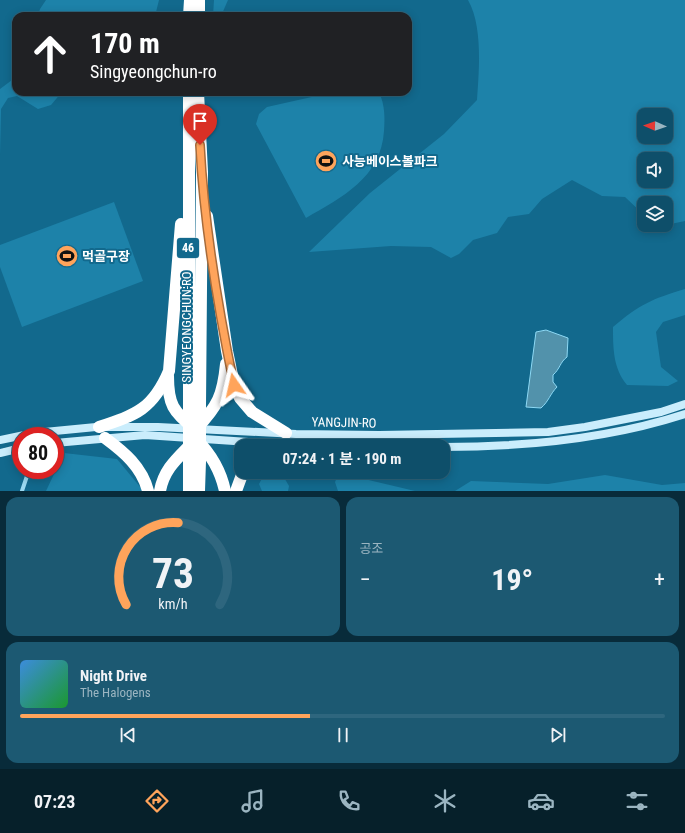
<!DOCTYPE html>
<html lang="ko">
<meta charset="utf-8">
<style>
:root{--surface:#0e4f6a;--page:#1c5972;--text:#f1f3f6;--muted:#9bb5c1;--line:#2e667e;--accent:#ffa45b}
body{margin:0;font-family:"Roboto Condensed","Noto Sans KR",sans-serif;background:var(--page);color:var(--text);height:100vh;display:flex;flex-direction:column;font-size:15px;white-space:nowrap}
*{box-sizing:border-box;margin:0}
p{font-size:13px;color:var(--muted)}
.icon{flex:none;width:22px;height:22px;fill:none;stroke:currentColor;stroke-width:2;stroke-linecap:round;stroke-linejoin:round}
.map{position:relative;height:491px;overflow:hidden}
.sheet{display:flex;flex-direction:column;gap:6px;padding:6px;background:#082b3a;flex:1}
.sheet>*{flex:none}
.hud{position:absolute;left:12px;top:12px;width:400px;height:84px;border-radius:12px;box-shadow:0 2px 10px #0003,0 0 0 1px var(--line);background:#202124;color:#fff;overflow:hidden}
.needle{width:26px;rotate:272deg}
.tools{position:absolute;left:637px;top:108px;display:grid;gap:8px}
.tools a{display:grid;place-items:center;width:36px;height:36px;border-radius:8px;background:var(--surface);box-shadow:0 2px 10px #0003,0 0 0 1px var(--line);font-size:20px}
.speed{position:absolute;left:12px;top:427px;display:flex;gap:8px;font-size:20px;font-weight:700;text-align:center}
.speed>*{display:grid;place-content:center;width:52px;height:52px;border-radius:50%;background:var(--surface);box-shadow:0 2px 10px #0003,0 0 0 1px var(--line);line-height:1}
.speed .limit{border:6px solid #d22;background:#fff;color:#111}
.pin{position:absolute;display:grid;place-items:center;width:34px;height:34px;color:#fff;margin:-41px -17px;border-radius:50% 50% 50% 0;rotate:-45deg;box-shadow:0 0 4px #0007}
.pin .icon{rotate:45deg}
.me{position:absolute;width:44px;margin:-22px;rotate:349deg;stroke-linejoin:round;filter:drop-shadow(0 0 3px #0008)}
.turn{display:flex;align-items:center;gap:14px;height:84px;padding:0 12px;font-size:18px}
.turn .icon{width:52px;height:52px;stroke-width:2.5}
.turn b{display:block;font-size:28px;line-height:34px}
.big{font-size:30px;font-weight:700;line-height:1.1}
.sheet .widget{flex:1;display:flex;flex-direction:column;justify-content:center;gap:6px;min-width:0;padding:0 14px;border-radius:12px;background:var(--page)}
.sheet .dial{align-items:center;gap:0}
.dial svg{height:104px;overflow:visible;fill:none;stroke:var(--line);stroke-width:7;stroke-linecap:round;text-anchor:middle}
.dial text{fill:var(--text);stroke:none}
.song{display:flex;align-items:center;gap:12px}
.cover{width:48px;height:48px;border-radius:6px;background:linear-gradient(135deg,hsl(210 70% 55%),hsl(130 70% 35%))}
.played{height:4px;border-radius:2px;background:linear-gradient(90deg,var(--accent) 45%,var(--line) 45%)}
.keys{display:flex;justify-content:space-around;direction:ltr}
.heat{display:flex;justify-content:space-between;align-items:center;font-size:22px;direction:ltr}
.sheet .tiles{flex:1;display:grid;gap:6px;grid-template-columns:1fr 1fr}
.widget:last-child{grid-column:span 2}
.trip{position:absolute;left:234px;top:439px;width:216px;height:40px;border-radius:12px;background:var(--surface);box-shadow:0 2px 10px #0003,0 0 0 1px var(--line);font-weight:700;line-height:40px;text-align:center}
.tabs{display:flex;height:64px;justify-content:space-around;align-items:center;background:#06202a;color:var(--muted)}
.tabs .icon{width:28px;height:28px}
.tabs .current{color:var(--accent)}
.tabs b{font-size:18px;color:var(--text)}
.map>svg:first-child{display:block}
</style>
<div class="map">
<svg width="685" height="491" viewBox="0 0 685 491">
<rect width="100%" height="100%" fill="#12698d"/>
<g fill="#1d82a9" fill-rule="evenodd">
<polygon points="46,0 159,0 155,16 38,16 40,9"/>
<polygon points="214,0 228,0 221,16 213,16"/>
<path d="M468,0H685V221L666,225V203H644V215L625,197L602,196L572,180L542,199L529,214L508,217L497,233L473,240L459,254L451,258L431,247L391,246L309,252L370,193L444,134L477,100C479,71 483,26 468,0ZM644,115H666V137H644ZM644,159H666V181H644Z"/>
<polygon points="16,77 16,92 62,92 51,105 38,109 17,96 8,98 1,109 0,155 0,89"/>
<path d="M334,92H379C385,105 385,118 384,131C381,178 342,197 306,218L256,124L259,114L267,107Z"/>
<polygon points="114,202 143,281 22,327 0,267 0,245"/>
<path d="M685,289V315L663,322L656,332L661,367L678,381L668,386L627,385C613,368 613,348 613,327C640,304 652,299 685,289Z"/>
<polygon points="64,453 117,459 141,488 142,491 46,491"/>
<polygon points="265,473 282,474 289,486 288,491 262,491 259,484"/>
<polygon points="339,473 415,491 338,491 335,482"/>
<polygon points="605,475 662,485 685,483 685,491 455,491 471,481 548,484"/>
</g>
<path fill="#5292ab" stroke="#8dd9f5" d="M546,330L568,338L567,357C560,362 560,369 553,375V382L557,387C550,394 549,401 541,408L526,407L536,332Z"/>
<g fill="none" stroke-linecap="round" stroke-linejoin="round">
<polyline stroke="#9bd9f1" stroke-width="4" points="22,491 29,470"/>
<g stroke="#caedfc" stroke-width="8">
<polyline points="0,440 34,433 96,427 158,427 296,434 379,435 548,432 585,427 661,412 685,404"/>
<polyline points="55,443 145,435 279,444 348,446"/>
<path d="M443,447C524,447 608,439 685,414"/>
<polyline points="0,453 21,448"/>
</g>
<g stroke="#fff" stroke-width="12">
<polyline points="189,16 190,0"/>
<polyline points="199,16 199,0"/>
<polyline points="189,92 189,405"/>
<polyline points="198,92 202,172 200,405"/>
<polyline points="207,216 227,351 234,385 240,398 252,412 286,433"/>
<path d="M168,376C168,404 173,412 195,429"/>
<path d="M99,427C136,415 153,409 169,371L181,224"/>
<path d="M105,438C124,452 142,467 148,491"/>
<polyline points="276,446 279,444"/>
<path d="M160,491C164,468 179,457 194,441"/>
<polyline points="189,491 189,461"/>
<polyline points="199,491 200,461"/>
<path d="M225,491C221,472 210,453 196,439V429C218,406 223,395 226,364"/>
<polyline points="236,491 243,472"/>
</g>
<g stroke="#fff" stroke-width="12">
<polyline points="189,405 189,461"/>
<polyline points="200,461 200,405"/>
</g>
</g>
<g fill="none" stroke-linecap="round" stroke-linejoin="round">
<g stroke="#a66b3b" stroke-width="10">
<path id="route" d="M200,145C204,224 218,308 234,385"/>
</g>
<use href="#route" stroke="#ffa45b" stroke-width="7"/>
</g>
<defs>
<g id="stadium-disc" transform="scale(1.15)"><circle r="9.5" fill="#ffa45b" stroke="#12698d"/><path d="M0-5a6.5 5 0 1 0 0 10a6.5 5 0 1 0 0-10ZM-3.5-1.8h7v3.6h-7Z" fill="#111"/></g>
</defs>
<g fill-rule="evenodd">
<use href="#stadium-disc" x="326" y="161"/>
<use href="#stadium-disc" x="67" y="256"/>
</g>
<g text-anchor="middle" stroke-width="4" stroke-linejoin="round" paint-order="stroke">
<rect fill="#12698d" stroke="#b8d2dd" stroke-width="1" x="177" y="238" width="22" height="20" rx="3"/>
<g font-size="12" font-weight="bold" fill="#fff">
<text x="188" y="252">46</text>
</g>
<g font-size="13" font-weight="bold" fill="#fff" stroke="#12698d" text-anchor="start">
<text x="342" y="166">사능베이스볼파크</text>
<text x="82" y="261">먹골구장</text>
</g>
<g font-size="13" fill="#fff" stroke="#12698d">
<text transform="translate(186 327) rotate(-90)" y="5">SINGYEONGCHUN-RO</text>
<text transform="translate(344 422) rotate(1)" y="5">YANGJIN-RO</text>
</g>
</g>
</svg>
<div class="tools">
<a><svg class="needle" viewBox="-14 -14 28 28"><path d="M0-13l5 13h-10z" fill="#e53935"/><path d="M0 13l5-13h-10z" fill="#9bb5c1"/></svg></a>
<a><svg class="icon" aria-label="sound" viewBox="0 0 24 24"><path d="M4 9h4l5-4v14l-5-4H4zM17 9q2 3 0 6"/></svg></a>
<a><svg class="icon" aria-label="layers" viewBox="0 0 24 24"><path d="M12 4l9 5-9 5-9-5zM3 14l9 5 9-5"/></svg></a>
</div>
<div class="speed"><div class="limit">80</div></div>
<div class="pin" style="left:200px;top:145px;background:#d93025"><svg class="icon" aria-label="arrive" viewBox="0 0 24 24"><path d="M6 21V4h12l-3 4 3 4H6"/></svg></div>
<svg class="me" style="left:234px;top:385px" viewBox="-20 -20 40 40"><path d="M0-17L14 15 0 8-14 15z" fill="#ffa45b" stroke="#fff" stroke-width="4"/></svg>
<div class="trip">07:24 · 1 분 · 190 m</div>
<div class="hud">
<div class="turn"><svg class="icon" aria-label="ahead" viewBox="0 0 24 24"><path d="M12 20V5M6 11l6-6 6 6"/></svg><div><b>170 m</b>Singyeongchun-ro</div></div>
</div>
</div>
<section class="sheet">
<div class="tiles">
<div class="widget dial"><svg viewBox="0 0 100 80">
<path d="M14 69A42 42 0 1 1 86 69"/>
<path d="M14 69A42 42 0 0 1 54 6" stroke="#ffa45b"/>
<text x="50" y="56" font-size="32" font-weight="700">73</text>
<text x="50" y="72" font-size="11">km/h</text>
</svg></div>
<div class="widget"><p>공조</p>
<div class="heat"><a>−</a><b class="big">19°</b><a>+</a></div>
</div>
<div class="widget">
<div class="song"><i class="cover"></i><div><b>Night Drive</b><p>The Halogens</p></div></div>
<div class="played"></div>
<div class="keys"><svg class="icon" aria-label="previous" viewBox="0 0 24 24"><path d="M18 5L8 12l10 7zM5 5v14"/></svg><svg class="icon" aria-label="pause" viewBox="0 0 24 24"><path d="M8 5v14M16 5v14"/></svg><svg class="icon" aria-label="next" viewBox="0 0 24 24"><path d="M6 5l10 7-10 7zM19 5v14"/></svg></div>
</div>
</div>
</section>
<nav class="tabs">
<b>07:23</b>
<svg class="icon current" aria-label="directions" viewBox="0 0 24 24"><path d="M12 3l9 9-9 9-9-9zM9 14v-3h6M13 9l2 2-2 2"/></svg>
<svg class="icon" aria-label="music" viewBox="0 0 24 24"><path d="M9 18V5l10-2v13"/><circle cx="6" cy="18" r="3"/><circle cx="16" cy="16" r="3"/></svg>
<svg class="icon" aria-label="phone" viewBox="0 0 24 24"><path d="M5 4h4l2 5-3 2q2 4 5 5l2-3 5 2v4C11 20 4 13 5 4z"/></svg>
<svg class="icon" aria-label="climate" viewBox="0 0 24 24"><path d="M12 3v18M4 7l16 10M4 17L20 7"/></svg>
<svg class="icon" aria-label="car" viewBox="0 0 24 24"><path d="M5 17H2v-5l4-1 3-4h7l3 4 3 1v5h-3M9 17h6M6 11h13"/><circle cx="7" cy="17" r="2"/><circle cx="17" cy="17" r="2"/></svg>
<svg class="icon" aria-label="filters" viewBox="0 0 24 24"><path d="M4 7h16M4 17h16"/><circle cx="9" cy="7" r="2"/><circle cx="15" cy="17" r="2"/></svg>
</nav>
